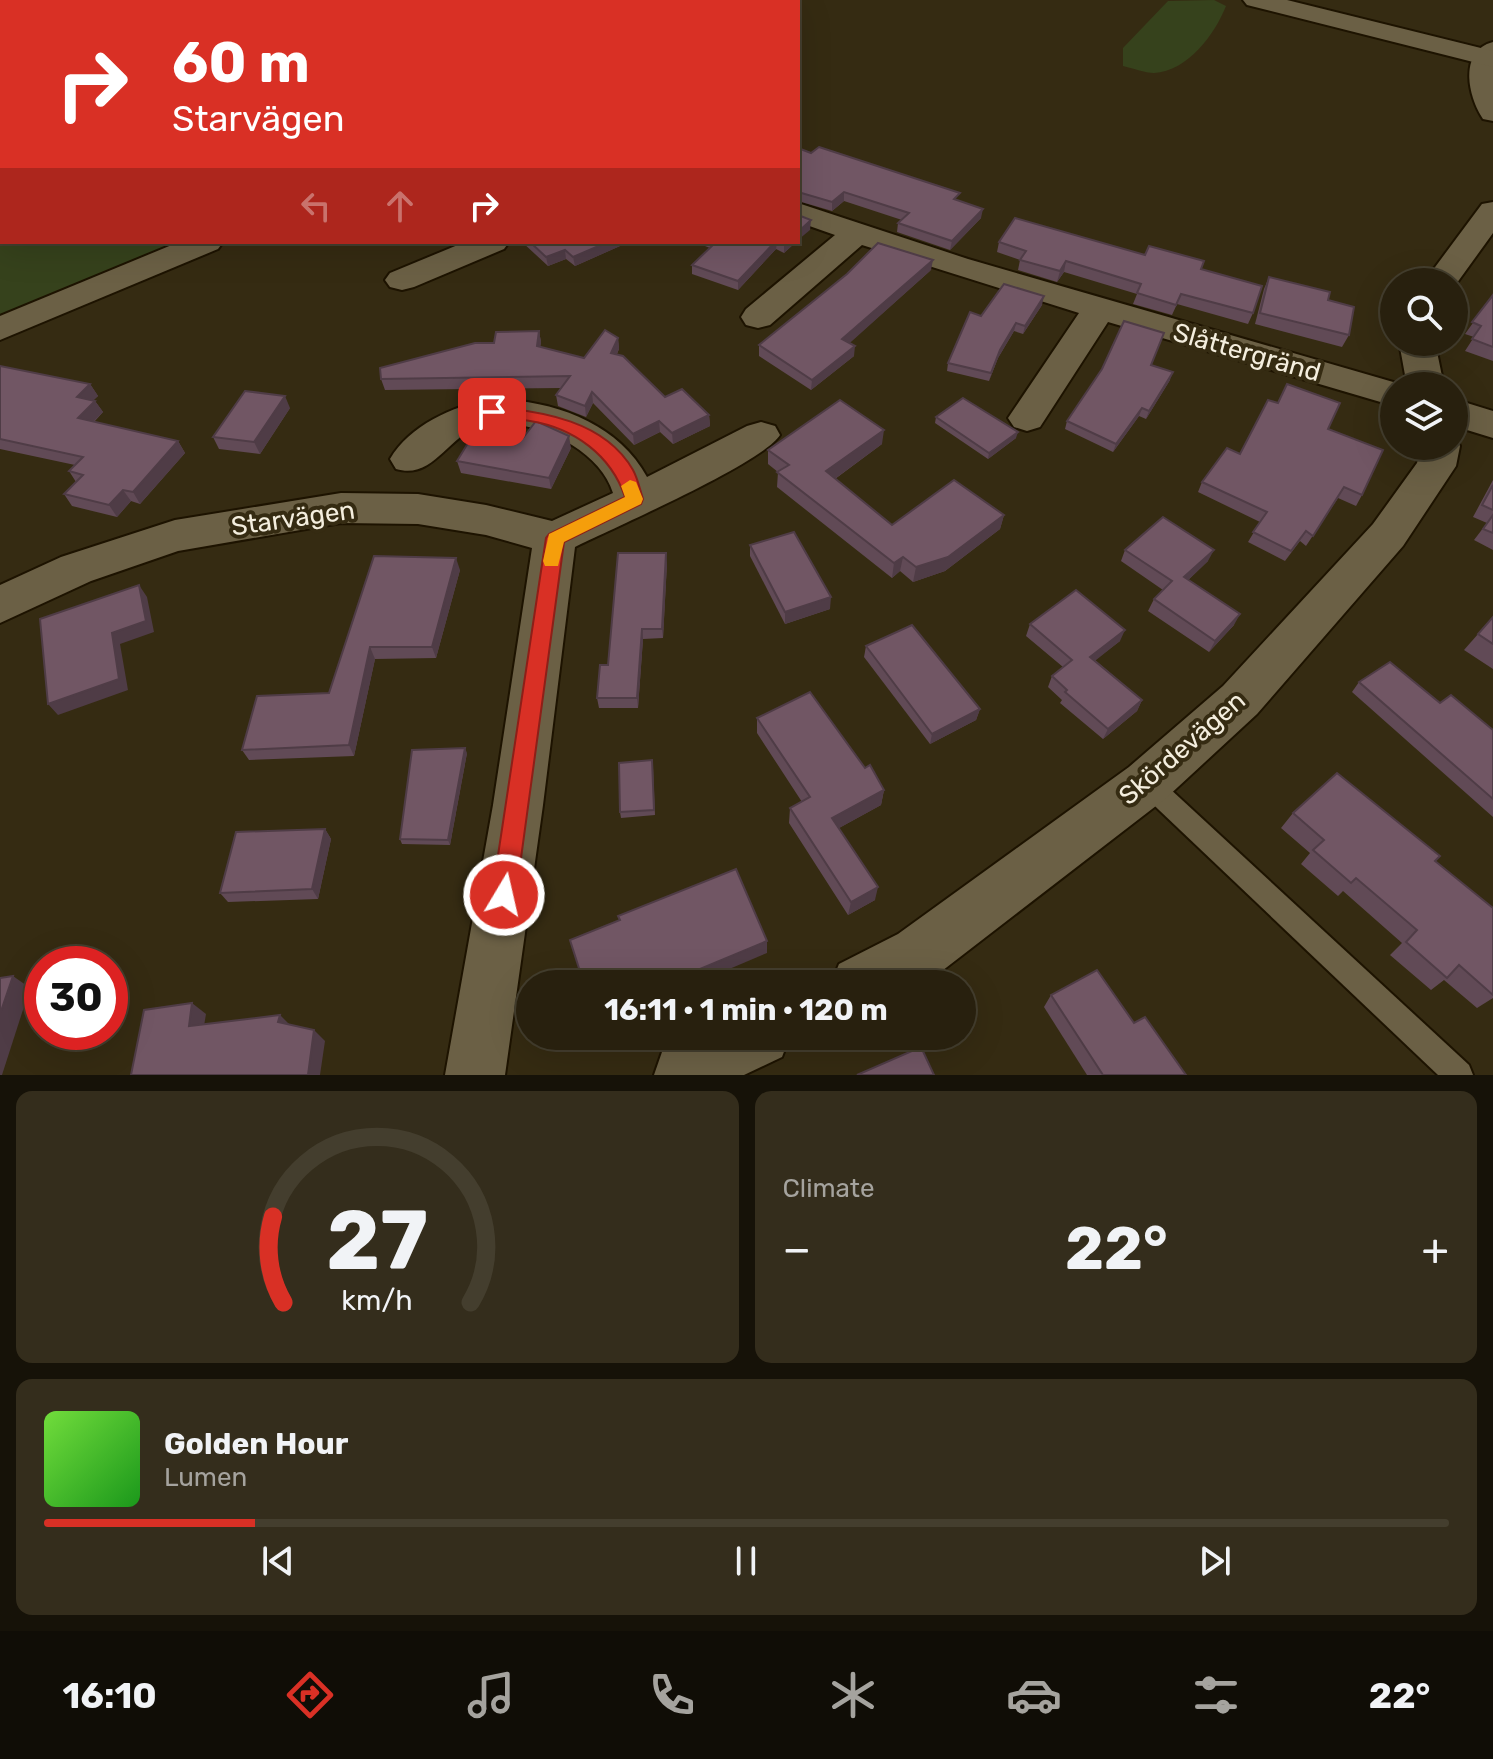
<!DOCTYPE html>
<meta charset="utf-8">
<style>
:root{--surface:#28200e;--page:#342d1c;--text:#f1f3f6;--muted:#a5a39e;--line:#443e2e;--accent:#d93025}
body{margin:0;font-family:Rubik,sans-serif;background:var(--page);color:var(--text);height:100vh;display:flex;flex-direction:column;font-size:30px;white-space:nowrap}
*{box-sizing:border-box;margin:0}
p{font-size:26px;color:var(--muted)}
.icon{flex:none;width:44px;height:44px;fill:none;stroke:currentColor;stroke-width:2;stroke-linecap:round;stroke-linejoin:round}
.map{position:relative;height:1075px;overflow:hidden}
.sheet{display:flex;flex-direction:column;gap:16px;padding:16px;background:#161208;flex:1}
.sheet>*{flex:none}
.guide{position:absolute;left:0px;top:0px;width:800px;height:244px;box-shadow:0 8px 32px #0002,0 0 0 2px var(--line);background:#d93025;color:#fff;overflow:hidden}
.controls{position:absolute;left:1380px;top:268px;display:grid;gap:16px}
.controls a{display:grid;place-items:center;width:88px;height:88px;border-radius:50%;background:var(--surface);box-shadow:0 8px 32px #0002,0 0 0 2px var(--line);font-size:40px}
.speed{position:absolute;left:24px;top:946px;display:flex;gap:16px;font-size:40px;font-weight:700;text-align:center}
.speed>*{display:grid;place-content:center;width:104px;height:104px;border-radius:50%;background:var(--surface);box-shadow:0 8px 32px #0002,0 0 0 2px var(--line);line-height:1}
.speed .limit{border:12px solid #d22;background:#fff;color:#111}
.pin{position:absolute;display:grid;place-items:center;width:68px;height:68px;color:#fff;margin:-34px;border-radius:16px;box-shadow:0 4px 12px #0006}
.me{position:absolute;width:88px;margin:-44px;rotate:9deg;stroke-linejoin:round;filter:drop-shadow(0 0 6px #0008)}
.turn{display:flex;align-items:center;gap:28px;height:168px;padding:0 40px;font-size:36px}
.turn .icon{width:104px;height:104px;stroke-width:2.5}
.turn b{display:block;font-size:56px;line-height:68px}
.lanes{display:flex;align-items:center;height:76px;padding:0 40px;background:#0003;justify-content:center;gap:40px;direction:ltr}
.lanes .off{opacity:.35}
.big{font-size:60px;font-weight:700;line-height:1.1}
.sheet .widget{flex:1;display:flex;flex-direction:column;justify-content:center;gap:12px;min-width:0;padding:0 28px;border-radius:16px;background:var(--page)}
.sheet .dial{align-items:center;gap:0}
.dial svg{height:208px;overflow:visible;fill:none;stroke:var(--line);stroke-width:7;stroke-linecap:round;text-anchor:middle}
.dial text{fill:var(--text);stroke:none}
.song{display:flex;align-items:center;gap:24px}
.cover{width:96px;height:96px;border-radius:12px;background:linear-gradient(135deg,hsl(100 70% 55%),hsl(120 70% 35%))}
.played{height:8px;border-radius:4px;background:linear-gradient(90deg,var(--accent) 15%,var(--line) 15%)}
.keys{display:flex;justify-content:space-around;direction:ltr}
.heat{display:flex;justify-content:space-between;align-items:center;font-size:44px;direction:ltr}
.sheet .tiles{flex:1;display:grid;gap:16px;grid-template-columns:1fr 1fr}
.widget:last-child{grid-column:span 2}
.trip{position:absolute;left:516px;top:970px;width:460px;height:80px;border-radius:40px;background:var(--surface);box-shadow:0 8px 32px #0002,0 0 0 2px var(--line);font-weight:700;line-height:80px;text-align:center}
.tabs{display:flex;height:128px;justify-content:space-around;align-items:center;background:#100d06;color:var(--muted)}
.tabs .icon{width:56px;height:56px}
.tabs .on{color:var(--accent)}
.tabs b{font-size:36px;color:var(--text)}
.map>svg:first-child{display:block}
</style>
<div class="map">
<svg width="1493" height="1075" viewBox="0 0 1493 1075">
<rect width="100%" height="100%" fill="#352b12"/>
<g fill="#36421c">
<polygon points="0,0 532,0 2,2 2,242 185,242 0,318"/>
<path d="M1214,0L1226,6C1215,34 1188,71 1154,73C1145,73 1132,68 1123,66V48L1168,1Z"/>
</g>
<g fill="none" stroke-linecap="round" stroke-linejoin="round">
<rect fill="#1a6b74" fill-rule="evenodd" x="0" y="99" width="2" height="4"/>
<g stroke="#1d1300" stroke-width="4">
<g id="service">
<rect x="725" y="0" width="12" height="2"/>
<polygon points="1147,772 1155,775 1469,1065 1473,1075 1438,1075 1139,791 1135,783 1139,775"/>
</g>
</g>
<g stroke="#1d1300" stroke-width="4">
<g id="minor">
<path d="M1493,42V121L1483,119C1468,97 1458,51 1493,42Z"/>
<polygon points="1493,202 1493,233 1454,287 1454,282 1424,282 1482,204"/>
<polygon points="798,203 968,259 1407,386 1399,342 1435,342 1444,386 1394,386 1394,406 1108,322 1040,427 1027,431 1014,427 1008,418 1079,313 862,245 770,325 758,328 746,325 741,317 746,309 835,235 798,222"/>
<polygon points="179,242 223,242 218,249 0,340 0,316"/>
<polygon points="465,242 509,242 504,249 414,287 402,290 390,287 385,280 390,273"/>
<path d="M489,399C549,399 617,421 647,477L747,426L761,422L775,426L780,435C763,463 613,528 575,547L543,805L505,1075H445L493,805L532,548L486,535L418,524L341,523L178,551L91,581L0,623V585L61,557L175,520L341,493L418,494L486,505L552,521L613,493C599,446 525,413 479,427C447,437 433,480 396,469L390,459C410,425 452,407 489,399Z"/>
<polygon points="1454,399 1493,411 1493,438 1454,426"/>
<polygon points="1455,436 1460,446 1456,466 1403,546 1257,714 1165,799 938,974 918,984 831,984 839,964 898,934 1129,767 1223,686 1373,524 1417,463 1422,446 1454,446"/>
<polygon points="696,1036 790,1036 782,1057 744,1075 654,1075 662,1052"/>
</g>
</g>
<g stroke="#1d1300" stroke-width="4">
<polygon id="tertiary" points="1243,0 1287,0 1493,51 1493,67 1247,5"/>
</g>
<polyline stroke="#7b725d" stroke-width="3" stroke-dasharray="5 3" stroke-linecap="butt" points="416,0 420,2"/>
<use href="#service" fill="#6b6045" fill-rule="evenodd"/>
<use href="#minor" fill="#6b6045" fill-rule="evenodd"/>
<use href="#tertiary" fill="#6b6045" fill-rule="evenodd"/>
</g>
<g fill="#614a56">
<polygon points="798,148 959,201 981,218 950,250 897,232 898,223 902,220 844,201 832,211 798,201"/>
<polygon points="522,242 629,242 575,266 566,259 548,266"/>
<polygon points="695,242 796,242 784,253 776,249 738,290 692,274 692,265 710,248"/>
<polygon points="999,242 1145,255 1201,269 1253,313 1248,324 1177,304 1172,315 1133,304 1137,294 1064,272 1057,282 1018,270 1020,260 997,252"/>
<polygon points="931,270 849,343 854,356 811,390 759,356 759,345"/>
<polygon points="1269,277 1328,300 1349,335 1342,347 1255,324 1264,289"/>
<polygon points="1493,295 1493,361 1465,351 1474,337 1465,334"/>
<polygon points="1042,305 1023,334 1014,331 998,358 989,381 947,371 948,363 981,316"/>
<polygon points="539,331 541,342 540,347 584,358 618,338 619,349 617,354 665,397 709,415 710,426 673,444 660,432 634,445 593,403 586,417 558,406 556,395 562,388 385,390 381,379 494,343"/>
<polygon points="1151,365 1170,380 1146,419 1139,416 1113,452 1065,429 1067,421"/>
<polygon points="0,366 90,384 98,396 93,400 95,401 103,412 94,422 178,441 185,453 140,504 131,501 117,517 72,506 64,494 76,482 69,471 75,465 0,449"/>
<polygon points="290,408 260,454 219,449 213,437"/>
<polygon points="936,417 1016,438 988,459 935,423"/>
<polygon points="1328,429 1362,495 1356,506 1338,498 1306,546 1300,541 1285,561 1248,542 1260,522 1198,492 1202,482 1240,454"/>
<polygon points="882,444 835,479 892,525 1004,515 1000,529 945,571 913,582 900,571 892,578 777,487 778,472 768,464 768,450"/>
<polygon points="571,448 551,489 461,473 457,461"/>
<polygon points="1493,480 1493,550 1474,540 1487,523 1473,517"/>
<polygon points="750,545 830,609 785,624 750,556"/>
<polygon points="1125,550 1208,561 1188,580 1234,625 1209,652 1148,611 1154,599 1163,590 1121,561"/>
<polygon points="374,556 460,570 436,658 375,659 354,756 249,760 242,750 329,693"/>
<polygon points="667,563 663,638 643,639 638,708 599,708 597,698 608,665"/>
<polygon points="1493,617 1493,669 1464,650"/>
<polygon points="1030,624 1120,641 1095,660 1142,700 1137,711 1103,739 1060,703 1062,700 1048,687 1052,676 1063,667 1026,636"/>
<polygon points="866,646 980,709 976,720 930,744 864,657"/>
<polygon points="1359,682 1440,703 1493,730 1493,817 1352,692"/>
<polygon points="757,718 865,768 884,790 881,805 839,828 875,900 848,915 789,823 790,808 802,802 757,733"/>
<polygon points="467,753 450,845 402,844 400,839"/>
<polygon points="653,766 655,815 621,818 620,812"/>
<polygon points="1293,813 1435,861 1493,908 1493,998 1477,1008 1444,980 1431,990 1390,955 1402,943 1343,891 1338,896 1301,864 1310,853 1281,828"/>
<polygon points="325,829 331,839 318,899 228,902 220,893"/>
<polygon points="1051,995 1134,1023 1186,1075 1087,1075 1044,1007"/>
</g>
<g fill="#4f3c46">
<polygon points="844,192 844,201 832,211 832,202"/>
<polygon points="983,209 981,218 950,250 952,241"/>
<polygon points="811,220 810,230 798,240 798,232"/>
<polygon points="608,242 629,242 575,266 573,257"/>
<polygon points="775,242 777,242 776,249 738,290 738,281"/>
<polygon points="786,242 796,242 784,253 784,243"/>
<polygon points="565,250 566,259 548,266 546,257"/>
<polygon points="933,260 931,270 842,350 842,339"/>
<polygon points="1066,261 1064,272 1057,282 1060,271"/>
<polygon points="1044,296 1042,305 1023,334 1025,326"/>
<polygon points="1016,323 1014,331 998,358 989,381 1000,350"/>
<polygon points="539,331 541,342 539,357 537,346"/>
<polygon points="618,338 619,349 612,364 611,353"/>
<polygon points="855,346 854,356 811,390 812,380"/>
<polygon points="1173,372 1170,380 1146,419 1149,411"/>
<polygon points="90,384 98,396 85,409 77,397"/>
<polygon points="592,392 593,403 586,417 585,406"/>
<polygon points="285,396 290,408 260,454 254,442"/>
<polygon points="95,401 103,412 85,430 78,418"/>
<polygon points="1142,408 1139,416 1113,452 1116,444"/>
<polygon points="709,415 710,426 673,444 672,433"/>
<polygon points="659,421 660,432 634,445 633,434"/>
<polygon points="884,430 882,444 825,486 826,471"/>
<polygon points="1018,432 1016,438 988,459 989,453"/>
<polygon points="569,436 571,448 551,489 549,478"/>
<polygon points="178,441 185,453 140,504 133,492"/>
<polygon points="123,490 131,501 117,517 109,505"/>
<polygon points="1004,515 1000,529 945,571 913,582 916,567"/>
<polygon points="1214,550 1208,561 1179,589 1184,577"/>
<polygon points="666,553 667,563 663,638 662,629"/>
<polygon points="903,557 900,571 892,578 894,563"/>
<polygon points="456,558 460,570 436,658 432,647"/>
<polygon points="139,585 147,597 154,632 120,644 128,690 58,715 48,704 112,633"/>
<polygon points="831,597 830,609 785,624 785,612"/>
<polygon points="1240,614 1234,625 1209,652 1215,641"/>
<polygon points="642,629 643,639 638,708 637,698"/>
<polygon points="1125,630 1120,641 1086,668 1090,657"/>
<polygon points="370,647 375,659 354,756 349,745"/>
<polygon points="1142,700 1137,711 1103,739 1108,729"/>
<polygon points="980,709 976,720 930,744 932,734"/>
<polygon points="465,748 467,753 450,845 448,840"/>
<polygon points="884,790 881,805 830,833 832,818"/>
<polygon points="325,829 331,839 318,899 312,889"/>
<polygon points="878,887 875,900 848,915 851,902"/>
<polygon points="767,941 767,953 694,984 664,984"/>
<polygon points="13,976 30,988 2,1075 0,1075 0,1014"/>
<polygon points="192,1003 206,1014 202,1038 189,1026"/>
<polygon points="280,1015 291,1026 278,1022"/>
<polygon points="314,1030 325,1041 320,1075 308,1075"/>
</g>
<g fill="#715664" stroke="#4f3c46" stroke-width="2">
<polygon points="819,147 960,193 954,199 983,209 952,241 898,223 909,213 844,192 832,202 798,192 798,148 811,153"/>
<polygon points="798,215 811,220 798,232"/>
<polygon points="1015,218 1145,255 1149,246 1204,261 1201,269 1262,286 1253,313 1181,294 1176,305 1137,293 1141,284 1066,261 1060,271 1020,260 1026,251 999,242"/>
<polygon points="530,242 608,242 573,257 565,250 546,257"/>
<polygon points="716,242 775,242 738,281 692,265"/>
<polygon points="878,243 933,260 842,339 855,346 812,380 759,345 847,274"/>
<polygon points="1269,277 1330,292 1328,300 1354,307 1349,335 1260,313"/>
<polygon points="1004,284 1044,296 1025,326 1016,323 1000,350 991,373 948,363 970,312 981,316"/>
<polygon points="1493,295 1493,347 1472,339 1481,326 1472,322"/>
<polygon points="1124,321 1164,333 1151,365 1173,372 1149,411 1142,408 1116,444 1067,421 1102,369"/>
<polygon points="605,330 618,338 611,353 623,356 665,397 682,389 709,415 672,433 659,421 633,434 592,392 585,406 556,395 570,376 381,379 380,368 475,343 494,343 496,332 539,331 537,346 584,358"/>
<polygon points="0,366 90,384 77,397 95,401 78,418 178,441 133,492 123,490 109,505 64,494 83,475 69,471 83,457 0,439"/>
<polygon points="1287,384 1340,403 1328,429 1383,450 1362,495 1344,487 1313,536 1306,531 1291,551 1253,532 1267,512 1202,482 1227,448 1240,454 1268,400 1278,403"/>
<polygon points="245,391 285,396 254,442 213,437"/>
<polygon points="963,398 1018,432 989,453 936,417"/>
<polygon points="840,400 884,430 826,471 892,525 954,480 1004,515 948,557 916,567 903,557 894,563 777,472 789,465 768,450"/>
<polygon points="536,421 569,436 549,478 457,461 476,430 523,438"/>
<polygon points="1493,485 1493,510 1482,505"/>
<polygon points="1493,515 1493,533 1483,529"/>
<polygon points="1163,517 1214,550 1184,577 1240,614 1215,641 1154,599 1172,581 1125,550"/>
<polygon points="794,532 831,597 785,612 750,545"/>
<polygon points="618,553 666,553 662,629 642,629 637,698 597,698 600,665 608,665"/>
<polygon points="374,556 456,558 432,647 370,647 349,745 242,750 257,696 329,693"/>
<polygon points="139,585 146,621 112,633 119,679 48,704 40,619"/>
<polygon points="1076,590 1125,630 1090,657 1142,700 1108,729 1065,692 1067,690 1052,676 1072,660 1030,624"/>
<polygon points="1493,617 1493,644 1478,634"/>
<polygon points="912,625 980,709 932,734 866,646"/>
<polygon points="1390,662 1440,703 1451,695 1493,730 1493,799 1359,682"/>
<polygon points="810,692 865,768 870,765 884,790 832,818 878,887 851,902 790,808 810,797 757,718"/>
<polygon points="465,748 448,840 400,839 412,750"/>
<polygon points="652,760 654,810 620,812 619,763"/>
<polygon points="1337,773 1440,856 1435,861 1493,908 1493,995 1459,965 1447,978 1406,942 1417,930 1356,878 1351,883 1313,850 1324,840 1293,813"/>
<polygon points="325,829 312,889 220,893 236,832"/>
<polygon points="736,869 767,941 664,984 641,984 640,981 632,984 584,984 570,940 620,920 618,916"/>
<polygon points="1097,970 1134,1023 1145,1017 1186,1075 1103,1075 1051,995"/>
<polygon points="13,976 0,1014 0,978"/>
<polygon points="192,1003 189,1026 280,1015 278,1022 314,1030 308,1075 131,1075 144,1010"/>
<polygon points="921,1047 934,1075 857,1075"/>
</g>
<path fill="#d93025" stroke="#8d1f18" stroke-width="2" d="M492,407C542,411 605,421 633,470C638,479 640,490 643,499L641,504L564,542L516,895L512,903L504,906L496,903L492,895L546,538L549,534L625,497C611,455 574,428 530,421C516,419 500,420 486,416L484,412Z"/>
<polygon fill="#f59e0b" points="630,480 636,482 643,499 641,504 564,542 558,566 545,566 543,561 549,534 625,497 621,486"/>
<g text-anchor="middle" stroke-width="8" stroke-linejoin="round" paint-order="stroke">
<g font-size="26" fill="#f4eede" stroke="#352b12">
<text transform="translate(1247 352) rotate(16)" y="9">Slåttergränd</text>
<text transform="translate(293 518) rotate(-8)" y="9">Starvägen</text>
<text transform="translate(1182 748) rotate(-41)" y="9">Skördevägen</text>
</g>
</g>
</svg>
<div class="controls">
<a><svg class="icon" aria-label="search" viewBox="0 0 24 24"><circle cx="10" cy="10" r="6"/><path d="M15 15l6 6"/></svg></a>
<a><svg class="icon" aria-label="layers" viewBox="0 0 24 24"><path d="M12 4l9 5-9 5-9-5zM3 14l9 5 9-5"/></svg></a>
</div>
<div class="speed"><div class="limit">30</div></div>
<div class="pin" style="left:492px;top:412px;background:#d93025"><svg class="icon" aria-label="arrive" viewBox="0 0 24 24"><path d="M6 21V4h12l-3 4 3 4H6"/></svg></div>
<svg class="me" style="left:504px;top:895px" viewBox="-20 -20 40 40"><circle r="17" fill="#d93025" stroke="#fff" stroke-width="3"/><path d="M0-11L8 9 0 5-8 9z" fill="#fff"/></svg>
<div class="trip">16:11 · 1 min · 120 m</div>
<div class="guide">
<div class="turn"><svg class="icon" aria-label="right" viewBox="0 0 24 24"><path d="M7 20v-9h11M14 6l5 5-5 5"/></svg><div><b>60 m</b>Starvägen</div></div>
<div class="lanes"><svg class="icon off" aria-label="left" viewBox="0 0 24 24"><path d="M17 20v-9H6M10 6l-5 5 5 5"/></svg><svg class="icon off" aria-label="ahead" viewBox="0 0 24 24"><path d="M12 20V5M6 11l6-6 6 6"/></svg><svg class="icon" aria-label="right" viewBox="0 0 24 24"><path d="M7 20v-9h11M14 6l5 5-5 5"/></svg></div>
</div>
</div>
<section class="sheet">
<div class="tiles">
<div class="widget dial"><svg viewBox="0 0 100 80">
<path d="M14 69A42 42 0 1 1 86 69"/>
<path d="M14 69A42 42 0 0 1 10 36" stroke="#d93025"/>
<text x="50" y="56" font-size="32" font-weight="700">27</text>
<text x="50" y="72" font-size="11">km/h</text>
</svg></div>
<div class="widget"><p>Climate</p>
<div class="heat"><a>−</a><b class="big">22°</b><a>+</a></div>
</div>
<div class="widget">
<div class="song"><i class="cover"></i><div><b>Golden Hour</b><p>Lumen</p></div></div>
<div class="played"></div>
<div class="keys"><svg class="icon" aria-label="previous" viewBox="0 0 24 24"><path d="M18 5L8 12l10 7zM5 5v14"/></svg><svg class="icon" aria-label="pause" viewBox="0 0 24 24"><path d="M8 5v14M16 5v14"/></svg><svg class="icon" aria-label="next" viewBox="0 0 24 24"><path d="M6 5l10 7-10 7zM19 5v14"/></svg></div>
</div>
</div>
</section>
<nav class="tabs">
<b>16:10</b>
<svg class="icon on" aria-label="directions" viewBox="0 0 24 24"><path d="M12 3l9 9-9 9-9-9zM9 14v-3h6M13 9l2 2-2 2"/></svg>
<svg class="icon" aria-label="music" viewBox="0 0 24 24"><path d="M9 18V5l10-2v13"/><circle cx="6" cy="18" r="3"/><circle cx="16" cy="16" r="3"/></svg>
<svg class="icon" aria-label="phone" viewBox="0 0 24 24"><path d="M5 4h4l2 5-3 2q2 4 5 5l2-3 5 2v4C11 20 4 13 5 4z"/></svg>
<svg class="icon" aria-label="climate" viewBox="0 0 24 24"><path d="M12 3v18M4 7l16 10M4 17L20 7"/></svg>
<svg class="icon" aria-label="car" viewBox="0 0 24 24"><path d="M5 17H2v-5l4-1 3-4h7l3 4 3 1v5h-3M9 17h6M6 11h13"/><circle cx="7" cy="17" r="2"/><circle cx="17" cy="17" r="2"/></svg>
<svg class="icon" aria-label="filters" viewBox="0 0 24 24"><path d="M4 7h16M4 17h16"/><circle cx="9" cy="7" r="2"/><circle cx="15" cy="17" r="2"/></svg>
<b>22°</b>
</nav>
